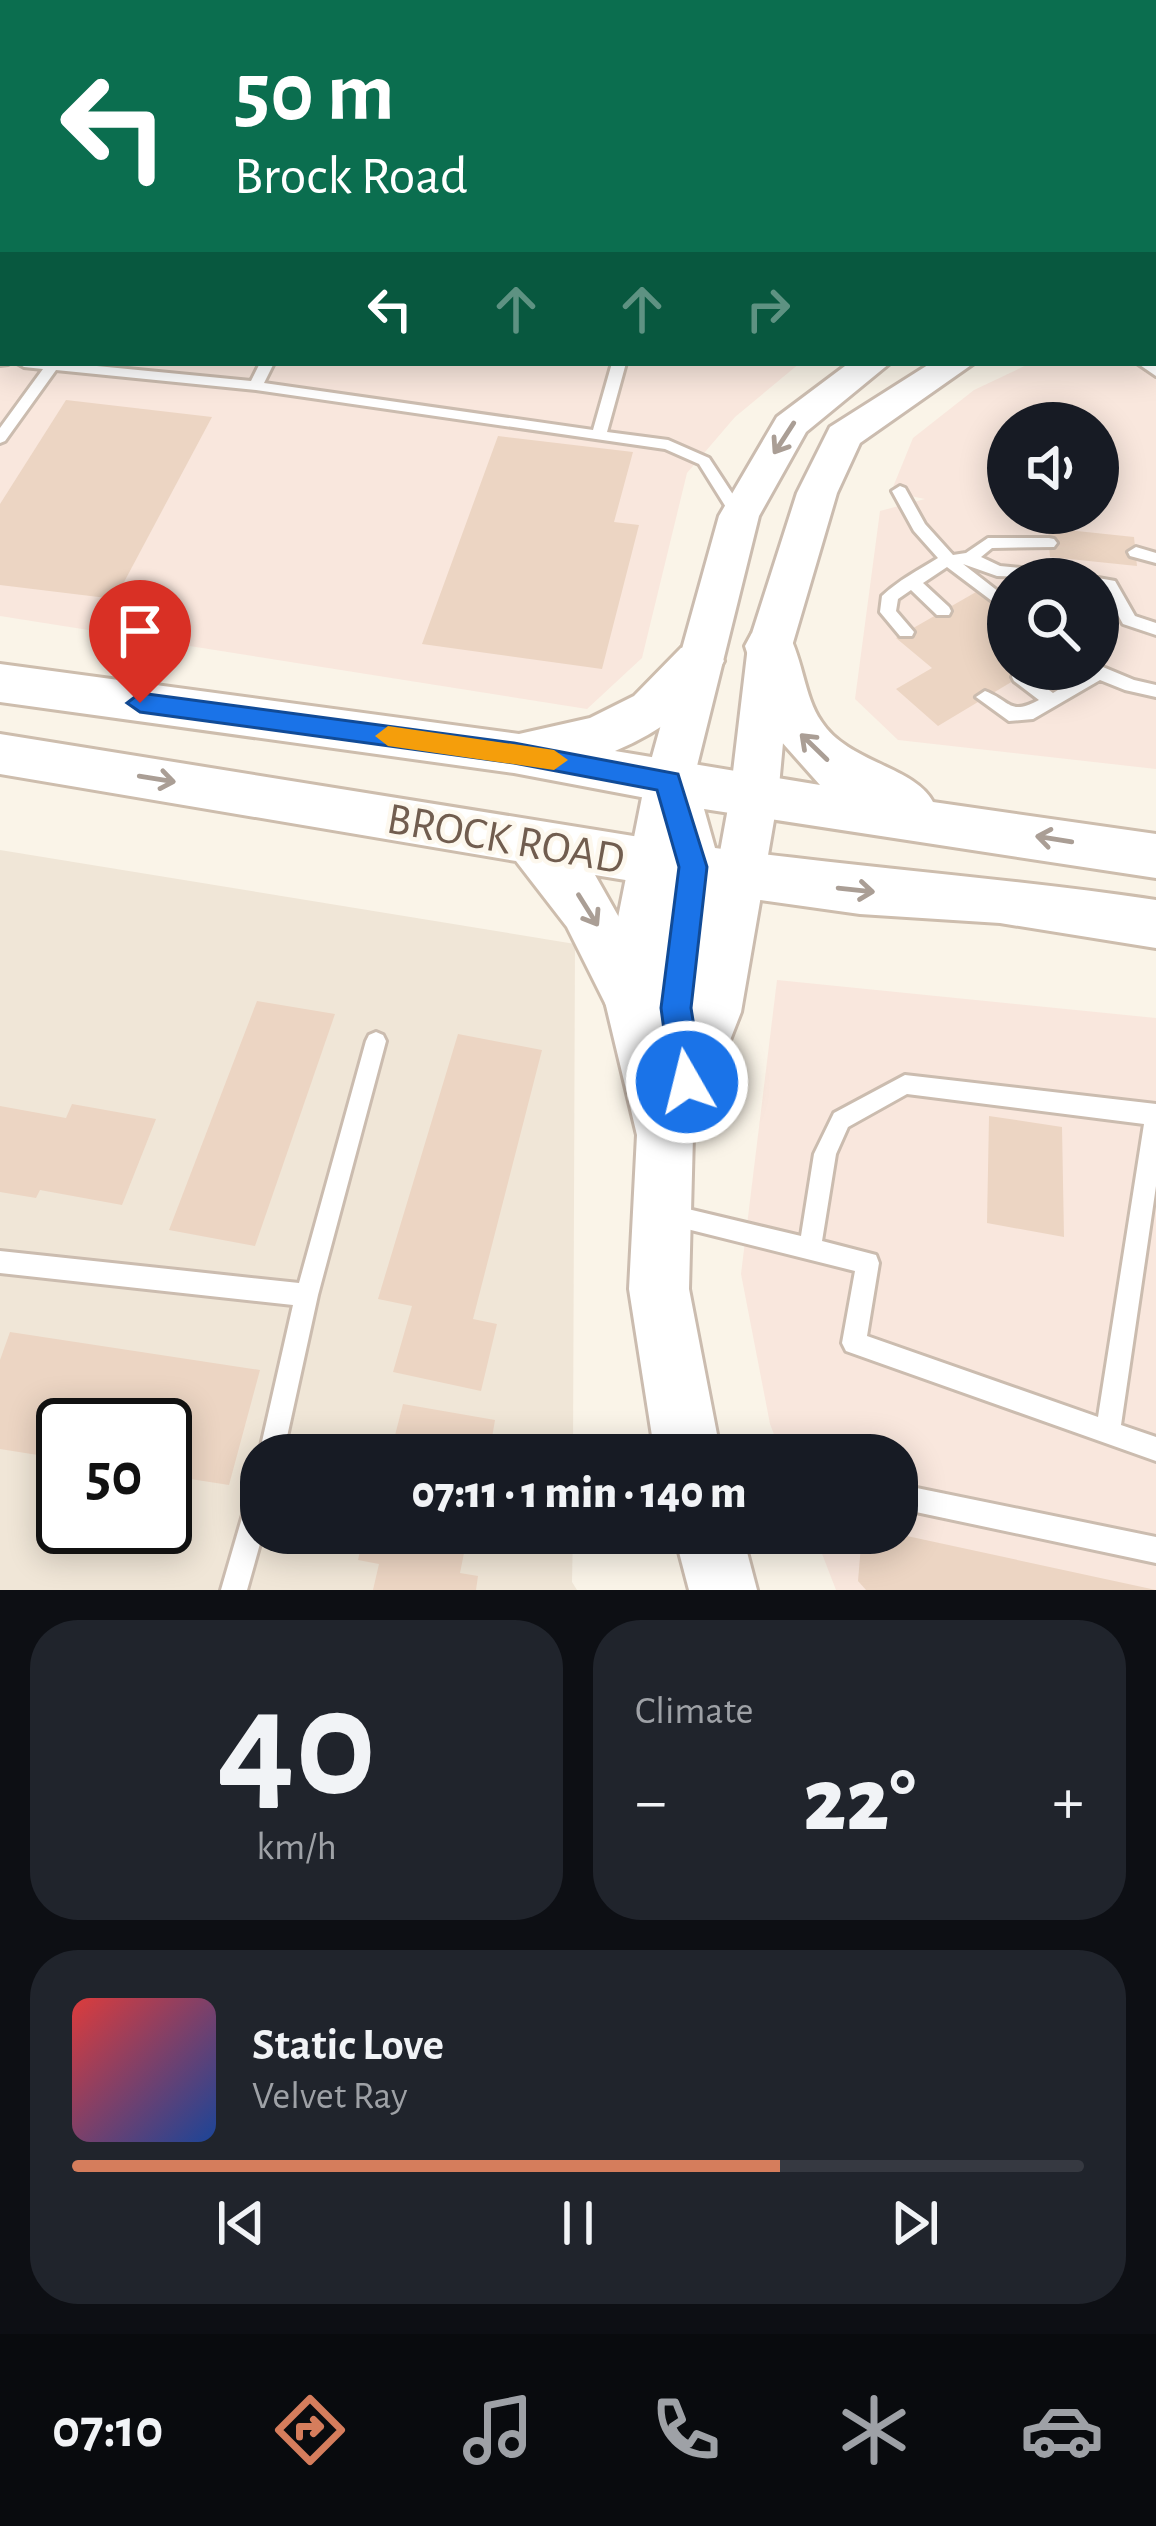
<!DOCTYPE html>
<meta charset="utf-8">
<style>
:root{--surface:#171b24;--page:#20242c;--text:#f1f3f6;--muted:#9ea1a6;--line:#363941;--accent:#d57d5c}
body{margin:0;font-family:"Alegreya Sans",sans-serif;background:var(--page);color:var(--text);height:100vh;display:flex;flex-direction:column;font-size:45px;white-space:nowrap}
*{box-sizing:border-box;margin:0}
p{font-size:39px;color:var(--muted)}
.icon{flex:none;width:66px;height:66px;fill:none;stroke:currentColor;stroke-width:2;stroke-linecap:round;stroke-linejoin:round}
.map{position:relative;height:1590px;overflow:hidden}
.sheet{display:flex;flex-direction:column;gap:30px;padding:30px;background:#0d0f14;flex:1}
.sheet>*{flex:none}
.guide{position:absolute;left:0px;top:0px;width:1158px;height:366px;box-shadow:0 6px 30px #0003;background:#0b6e4f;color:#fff;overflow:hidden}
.controls{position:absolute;left:987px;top:402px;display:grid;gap:24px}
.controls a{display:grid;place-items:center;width:132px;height:132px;border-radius:50%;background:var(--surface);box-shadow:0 6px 30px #0003;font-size:60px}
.speed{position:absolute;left:36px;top:1398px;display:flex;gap:24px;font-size:60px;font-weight:700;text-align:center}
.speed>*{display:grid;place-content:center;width:156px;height:156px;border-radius:50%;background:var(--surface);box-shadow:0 6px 30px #0003;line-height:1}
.speed .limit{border:6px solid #111;border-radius:18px;background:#fff;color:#111}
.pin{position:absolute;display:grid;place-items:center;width:102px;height:102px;color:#fff;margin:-123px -51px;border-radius:50% 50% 50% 0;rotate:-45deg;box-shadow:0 0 12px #0007}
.pin .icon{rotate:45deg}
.me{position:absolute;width:132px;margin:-66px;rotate:352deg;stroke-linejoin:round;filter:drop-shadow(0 0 9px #0008)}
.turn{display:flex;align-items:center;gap:42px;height:252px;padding:0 36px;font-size:54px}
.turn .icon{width:156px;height:156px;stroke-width:2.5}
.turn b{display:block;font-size:84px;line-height:102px}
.lanes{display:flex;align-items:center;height:114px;padding:0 36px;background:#0003;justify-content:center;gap:60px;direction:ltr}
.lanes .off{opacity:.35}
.big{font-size:90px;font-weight:800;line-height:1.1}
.sheet .tile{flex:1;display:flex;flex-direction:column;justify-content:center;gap:18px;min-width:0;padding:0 42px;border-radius:48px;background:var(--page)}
.sheet .dial{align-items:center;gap:0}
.dial b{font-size:156px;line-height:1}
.song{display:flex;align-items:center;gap:36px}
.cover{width:144px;height:144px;border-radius:18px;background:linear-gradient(135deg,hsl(0 70% 55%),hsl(220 70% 35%))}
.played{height:12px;border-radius:6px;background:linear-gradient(90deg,var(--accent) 70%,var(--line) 70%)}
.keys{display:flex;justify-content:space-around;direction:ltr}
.heat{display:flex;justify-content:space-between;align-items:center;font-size:66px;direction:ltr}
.sheet .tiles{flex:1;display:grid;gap:30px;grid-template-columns:1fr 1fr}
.tile:last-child{grid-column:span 2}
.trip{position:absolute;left:240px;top:1434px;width:678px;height:120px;border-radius:48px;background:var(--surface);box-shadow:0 6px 30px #0003;font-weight:800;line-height:120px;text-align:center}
.tabs{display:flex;height:192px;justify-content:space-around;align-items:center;background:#090b0e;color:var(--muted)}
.tabs .icon{width:84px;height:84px}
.tabs .active{color:var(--accent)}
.tabs b{font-size:54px;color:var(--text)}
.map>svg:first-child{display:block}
</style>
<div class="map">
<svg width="1156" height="1590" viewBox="0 0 1156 1590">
<rect width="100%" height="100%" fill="#faf4e8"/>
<path fill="#f0e6d7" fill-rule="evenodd" d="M0,850L575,944L573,1455H261V1533H573L572,1582L577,1590H0ZM63,1425H165V1527H63Z"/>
<g fill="#f9e7dd" fill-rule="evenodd">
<polygon points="0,0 1156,0 1156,197 1155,3 3,3 3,363 800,363 735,417 687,473 642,658 587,709 0,616"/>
<path d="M1156,305V769L898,740L855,699L880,511L925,499L891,492L913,438L974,390L1031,363H1155ZM1008,423H1098V513H1008ZM1008,579H1098V669H1008Z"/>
<polygon points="777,980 1156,1018 1156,1590 836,1590 814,1533 897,1533 897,1455 782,1455 770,1424 741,1274"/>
</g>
<g fill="#ecd5c3">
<polygon points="66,400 212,417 115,599 0,585 0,504"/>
<polygon points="498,436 633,452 614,522 639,525 602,669 422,644"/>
<polygon points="1048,528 1134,537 1137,566 1050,557"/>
<polygon points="976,592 1008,617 1008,669 1033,669 938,726 896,689 932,668 896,638"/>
<polygon points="257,1001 335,1014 255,1246 169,1230"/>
<polygon points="458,1034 542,1050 473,1319 497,1324 481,1391 393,1372 412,1306 378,1299"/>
<polygon points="72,1104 156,1119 122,1205 40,1190 36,1198 0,1192 0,1106 66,1118"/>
<polygon points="989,1116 1062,1127 1064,1237 987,1223"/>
<polygon points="10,1332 260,1370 229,1485 165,1475 165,1425 63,1425 63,1459 0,1449 0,1360"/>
<polygon points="403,1404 495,1420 489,1455 390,1455"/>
<polygon points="364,1533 468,1533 460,1573 478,1576 476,1590 373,1590 379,1564 358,1560"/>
<polygon points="862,1533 893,1533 1156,1590 866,1590 858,1581"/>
</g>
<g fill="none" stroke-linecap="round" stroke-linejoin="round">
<g stroke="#cbbcaf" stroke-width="6">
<g id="service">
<polygon points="399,0 409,0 407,3 397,3"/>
<polygon points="456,0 466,0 464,3 454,3"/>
<polygon points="692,0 731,0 736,3 697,3"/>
<rect x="1155" y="37" width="1" height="6"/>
<rect x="0" y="127" width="3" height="6"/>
<rect x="0" y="228" width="3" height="8"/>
<polygon points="3,245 3,256 0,257 0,246"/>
<polygon points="3,339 3,350 0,351 0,340"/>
<polygon points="0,357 3,357 3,363 8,364 0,365"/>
<polygon points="17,363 66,363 251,381 260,363 274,363 264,383 593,430 612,363 626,363 607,432 668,440 709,458 747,516 744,520 734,520 699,464 665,449 256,390 56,370 5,441 0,443 0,428 43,369 24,367"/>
<polygon points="1137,363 1156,365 1156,376"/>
<path d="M900,486L905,488L925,524L953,555L966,553L988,538H1049L1054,539L1057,543L1054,547L992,548L981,557L1000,566L1081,574L1089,579L997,576L963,564L1008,599V613L947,567L923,583L949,607L951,611L949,615H937L911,590L898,599L896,611L914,632L912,636H900L880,612L882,596C899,580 917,571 938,558L914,531L892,491Z"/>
<polygon points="1136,547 1156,553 1156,563 1130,556 1128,552"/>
<polygon points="1098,578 1115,581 1135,616 1156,623 1156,635 1123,624 1104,590 1098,588 1098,579 1093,579"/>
<path d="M1098,665L1134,680L1156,685V697L1125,690L1100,680L1033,719L1009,721L976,697L985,691C1011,701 1009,716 1039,700L1014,681L1012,677L1014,673H1026L1053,693L1086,673L1084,669H1098Z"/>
<polygon points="376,1032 383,1035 386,1041 318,1295 283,1455 261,1455 261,1460 259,1455 293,1305 0,1273 0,1251 299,1283 366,1041 369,1035"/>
<path d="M905,1075L1156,1104V1186L1121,1425L1156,1437V1461L846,1351L842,1343L855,1271L659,1222L656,1215L659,1208L667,1204L801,1236L814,1154L834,1113ZM907,1094L1144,1124L1098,1417L867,1336L879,1263L876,1255L822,1241L836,1154L848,1127Z"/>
<polygon points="261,1482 263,1533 247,1590 221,1590 249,1494 252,1485"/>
<polygon points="897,1484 1156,1537 1156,1563 897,1508"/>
</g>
</g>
<g stroke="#cbbcaf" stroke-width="6">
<g id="tertiary">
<polygon points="1156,218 1156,239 1155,239 1155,218"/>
<rect x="1155" y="262" width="1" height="20"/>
<polygon points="849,363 890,363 806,432 759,516 693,782 657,993 672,1051 687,1012 705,934 730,797 748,646 797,493 830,427 931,363 974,363 860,443 837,493 792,646 778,797 741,1012 705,1104 687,1110 693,1135 689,1289 721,1455 655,1455 629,1289 637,1135 603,993 645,782 719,516 777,417"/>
<polygon points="674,1533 742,1533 757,1590 689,1590"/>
</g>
</g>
<g stroke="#cdbdad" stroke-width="6">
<path id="secondary" d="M770,628L788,633C803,660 804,696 821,721C848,763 914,766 933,802L1156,834V878L704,809L715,848C862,868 1009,878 1156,900V948L1000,923L860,914L718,894L706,1008L718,1082L709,1102L687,1110L665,1102L656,1082L647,1013L630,1019L609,1011L567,927L516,861L0,774V734L658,840L646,798L514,773L0,702V664L519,734L590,718L634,696L681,648L699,643L717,648L724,661C700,704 660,732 615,751L820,785L772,731L745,646L752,633ZM595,875L662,886L651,974Z"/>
</g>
<use href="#service" fill="#fff" fill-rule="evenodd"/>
<use href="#tertiary" fill="#fff" fill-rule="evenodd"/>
<use href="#secondary" fill="#fff" fill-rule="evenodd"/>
</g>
<defs><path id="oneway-shaft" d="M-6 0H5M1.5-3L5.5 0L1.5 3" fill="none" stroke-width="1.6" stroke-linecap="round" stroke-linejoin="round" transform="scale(3)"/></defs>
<g stroke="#aa9e95">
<use href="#oneway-shaft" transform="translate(784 438) rotate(123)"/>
<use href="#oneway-shaft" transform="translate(814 747) rotate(-136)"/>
<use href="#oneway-shaft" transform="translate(157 779) rotate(9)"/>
<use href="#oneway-shaft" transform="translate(1054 839) rotate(-171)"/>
<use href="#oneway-shaft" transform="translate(856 890) rotate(6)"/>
<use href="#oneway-shaft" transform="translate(588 910) rotate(58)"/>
</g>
<polygon fill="#1a73e8" stroke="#114b97" stroke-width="3" points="140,693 514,743 678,774 707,867 691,1008 703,1082 698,1092 687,1096 676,1092 671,1082 661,1008 679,867 657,790 514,763 140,712 127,703"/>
<polygon fill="#f59e0b" points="388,726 554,750 568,760 554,770 388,746 375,736"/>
<g text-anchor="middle" stroke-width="9" stroke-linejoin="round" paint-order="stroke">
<g font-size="45" fill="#715d4f" stroke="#fdf8ee">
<text transform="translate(506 837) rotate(10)" y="16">BROCK ROAD</text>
</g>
</g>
</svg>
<div class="controls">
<a><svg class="icon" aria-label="sound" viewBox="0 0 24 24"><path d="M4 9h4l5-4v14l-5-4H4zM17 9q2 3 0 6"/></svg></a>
<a><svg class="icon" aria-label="search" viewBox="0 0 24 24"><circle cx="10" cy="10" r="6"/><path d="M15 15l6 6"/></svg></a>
</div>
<div class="speed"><div class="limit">50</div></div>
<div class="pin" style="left:140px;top:703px;background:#d93025"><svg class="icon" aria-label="arrive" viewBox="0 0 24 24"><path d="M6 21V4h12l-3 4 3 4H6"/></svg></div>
<svg class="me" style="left:687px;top:1082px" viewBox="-20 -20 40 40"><circle r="17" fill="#1a73e8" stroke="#fff" stroke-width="3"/><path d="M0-11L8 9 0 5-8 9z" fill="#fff"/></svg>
<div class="trip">07:11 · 1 min · 140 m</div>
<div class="guide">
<div class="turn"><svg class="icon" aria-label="left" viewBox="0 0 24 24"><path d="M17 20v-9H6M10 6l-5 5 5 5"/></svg><div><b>50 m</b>Brock Road</div></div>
<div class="lanes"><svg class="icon" aria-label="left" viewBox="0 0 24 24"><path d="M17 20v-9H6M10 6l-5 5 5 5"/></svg><svg class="icon off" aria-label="ahead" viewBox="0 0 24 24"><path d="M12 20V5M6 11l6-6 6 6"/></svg><svg class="icon off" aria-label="ahead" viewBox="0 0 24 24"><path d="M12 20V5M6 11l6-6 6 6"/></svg><svg class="icon off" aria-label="right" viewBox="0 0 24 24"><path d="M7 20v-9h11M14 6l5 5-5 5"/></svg></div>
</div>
</div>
<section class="sheet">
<div class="tiles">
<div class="tile dial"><b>40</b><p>km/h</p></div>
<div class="tile"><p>Climate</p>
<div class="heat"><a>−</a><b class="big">22°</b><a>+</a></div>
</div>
<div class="tile">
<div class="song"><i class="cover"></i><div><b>Static Love</b><p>Velvet Ray</p></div></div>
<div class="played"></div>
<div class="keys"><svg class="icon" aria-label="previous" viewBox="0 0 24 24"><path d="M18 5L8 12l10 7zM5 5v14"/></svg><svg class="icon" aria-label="pause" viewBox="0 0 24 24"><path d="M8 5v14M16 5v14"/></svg><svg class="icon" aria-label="next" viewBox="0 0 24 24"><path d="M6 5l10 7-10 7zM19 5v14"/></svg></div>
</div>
</div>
</section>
<nav class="tabs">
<b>07:10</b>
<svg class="icon active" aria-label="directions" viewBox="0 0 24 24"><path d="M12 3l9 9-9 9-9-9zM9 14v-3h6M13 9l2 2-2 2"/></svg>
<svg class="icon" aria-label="music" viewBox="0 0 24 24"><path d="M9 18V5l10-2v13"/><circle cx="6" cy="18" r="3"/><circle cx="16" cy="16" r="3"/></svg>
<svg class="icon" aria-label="phone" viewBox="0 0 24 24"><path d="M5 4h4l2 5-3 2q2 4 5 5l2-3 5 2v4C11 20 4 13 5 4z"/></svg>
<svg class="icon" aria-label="climate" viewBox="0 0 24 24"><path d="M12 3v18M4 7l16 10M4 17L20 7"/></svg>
<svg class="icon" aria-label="car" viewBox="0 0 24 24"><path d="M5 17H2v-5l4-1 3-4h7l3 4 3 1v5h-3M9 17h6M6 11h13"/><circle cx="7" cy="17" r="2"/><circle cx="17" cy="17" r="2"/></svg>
</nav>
